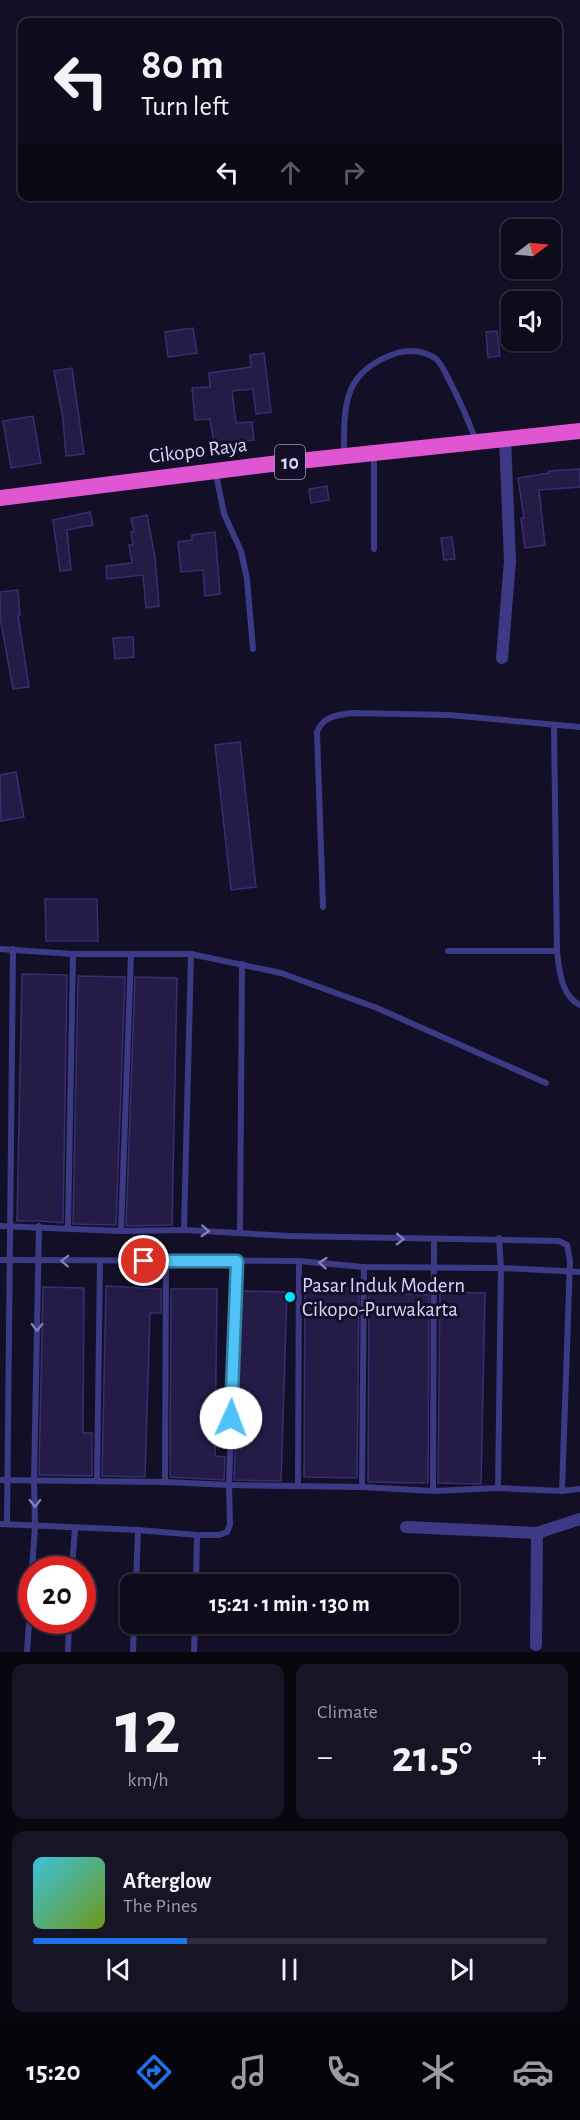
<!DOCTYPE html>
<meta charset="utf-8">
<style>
:root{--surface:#0e0b1c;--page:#171425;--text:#f1f3f6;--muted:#9b9ba3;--line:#2e2b3b;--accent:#1a73e8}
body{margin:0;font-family:"Alegreya Sans",sans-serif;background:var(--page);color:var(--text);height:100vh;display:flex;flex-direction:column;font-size:22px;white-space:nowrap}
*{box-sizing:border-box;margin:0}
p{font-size:20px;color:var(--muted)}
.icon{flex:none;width:33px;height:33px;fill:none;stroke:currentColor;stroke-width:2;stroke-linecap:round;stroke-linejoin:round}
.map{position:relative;height:1652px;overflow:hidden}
.details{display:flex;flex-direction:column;gap:12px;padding:12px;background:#08060f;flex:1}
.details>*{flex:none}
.guide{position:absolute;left:18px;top:18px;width:544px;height:183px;border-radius:12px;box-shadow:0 2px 4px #0004,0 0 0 2px var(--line);background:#0e0b1c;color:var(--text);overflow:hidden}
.needle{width:39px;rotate:74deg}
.controls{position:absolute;left:501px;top:219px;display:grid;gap:12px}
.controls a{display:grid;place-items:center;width:60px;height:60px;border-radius:12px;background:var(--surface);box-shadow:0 2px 4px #0004,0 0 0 2px var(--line);font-size:30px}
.speed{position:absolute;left:18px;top:1556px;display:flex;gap:12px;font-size:30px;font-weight:700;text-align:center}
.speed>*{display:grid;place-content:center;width:78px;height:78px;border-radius:50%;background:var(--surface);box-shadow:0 2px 4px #0004,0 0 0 2px var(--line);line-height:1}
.speed .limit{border:9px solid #d22;background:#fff;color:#111}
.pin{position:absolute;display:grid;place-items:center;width:51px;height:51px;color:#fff;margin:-26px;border:3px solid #fff;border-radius:50%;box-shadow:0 2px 6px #0007}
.me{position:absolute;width:66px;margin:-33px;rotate:2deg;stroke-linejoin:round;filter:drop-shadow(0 0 4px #0008)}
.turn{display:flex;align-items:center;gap:21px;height:126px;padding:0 24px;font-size:27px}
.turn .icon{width:78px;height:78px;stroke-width:2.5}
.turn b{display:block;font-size:42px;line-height:51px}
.lanes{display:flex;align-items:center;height:57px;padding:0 24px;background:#0003;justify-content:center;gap:30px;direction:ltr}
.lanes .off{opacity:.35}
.big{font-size:45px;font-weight:600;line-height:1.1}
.details .tile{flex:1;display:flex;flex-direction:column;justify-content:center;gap:9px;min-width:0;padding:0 21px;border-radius:12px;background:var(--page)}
.details .dial{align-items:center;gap:0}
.dial b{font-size:78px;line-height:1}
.song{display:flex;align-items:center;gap:18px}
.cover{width:72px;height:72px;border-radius:9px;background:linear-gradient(135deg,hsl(190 70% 55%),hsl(80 70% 35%))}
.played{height:6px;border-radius:3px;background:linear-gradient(90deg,var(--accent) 30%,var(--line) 30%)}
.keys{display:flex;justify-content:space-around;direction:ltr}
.heat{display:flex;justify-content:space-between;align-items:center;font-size:33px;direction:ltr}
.details .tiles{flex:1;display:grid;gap:12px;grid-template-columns:1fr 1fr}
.tile:last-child{grid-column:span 2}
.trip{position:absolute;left:120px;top:1574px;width:339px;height:60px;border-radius:12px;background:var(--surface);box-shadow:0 2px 4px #0004,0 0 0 2px var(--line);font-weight:600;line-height:60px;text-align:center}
.tab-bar{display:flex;height:96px;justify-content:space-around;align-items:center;background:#06040b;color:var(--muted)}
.tab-bar .icon{width:42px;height:42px}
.tab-bar .selected{color:var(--accent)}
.tab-bar b{font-size:27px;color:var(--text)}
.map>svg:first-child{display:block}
</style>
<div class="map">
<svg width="580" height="1652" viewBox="0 0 580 1652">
<rect width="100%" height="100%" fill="#130f26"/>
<g fill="#241b47" stroke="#3b2d73" stroke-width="1.5">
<polygon points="193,328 197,353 168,357 165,332"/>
<polygon points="497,331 500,356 488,358 486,332"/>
<polygon points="264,353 271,412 256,414 253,389 232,391 236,423 252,422 254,440 237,442 238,453 216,456 210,419 195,420 192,388 210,387 209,373 251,367 250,355"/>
<polygon points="72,368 84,454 66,456 63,419 54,371"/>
<polygon points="33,416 41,463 11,468 3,421"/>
<polygon points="580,469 580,487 539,490 545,545 525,548 521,518 524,518 518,478 549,473 549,471"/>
<polygon points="327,486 329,500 311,503 309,489"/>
<polygon points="90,512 93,525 67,530 71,570 60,571 53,520"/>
<polygon points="147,515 155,557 159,606 146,608 143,575 107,579 106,566 132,563 129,545 133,545 131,532 134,532 131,518"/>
<polygon points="215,532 220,594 205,596 203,570 181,572 178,542 192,540 192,535"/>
<polygon points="452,537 455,559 444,560 441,538"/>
<polygon points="18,590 20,615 18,615 29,687 13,689 0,617 0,592"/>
<polygon points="133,637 134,657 115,659 113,638"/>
<polygon points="240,742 256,887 231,890 215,745"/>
<polygon points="16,772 24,817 1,821 0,775"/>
<polygon points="45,899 97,899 98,941 46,941"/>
<polygon points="22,974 67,975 63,1223 40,1221 17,1221"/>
<polygon points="78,976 125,977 116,1225 73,1224"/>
<polygon points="135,977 177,978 172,1225 126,1226"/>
<polygon points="106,1286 161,1289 161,1313 150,1313 145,1477 102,1476"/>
<polygon points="43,1287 84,1288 83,1433 92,1433 92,1476 39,1475"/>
<polygon points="305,1288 354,1288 354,1292 359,1292 357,1478 304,1477"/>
<polygon points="171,1289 217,1289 215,1456 225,1457 224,1480 170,1477"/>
<polygon points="241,1291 287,1292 281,1481 234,1480"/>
<polygon points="440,1292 485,1293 481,1484 438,1483"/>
<polygon points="369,1293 429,1295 428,1483 368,1482"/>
</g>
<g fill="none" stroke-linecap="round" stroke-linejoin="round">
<g stroke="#3d3a85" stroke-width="6">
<path d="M344,456C344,405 342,371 397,353C409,349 426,351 436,359C441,363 445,372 448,378C459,399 468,419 476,441"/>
<polyline points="216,474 224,514 241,551 247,579 253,649"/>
<polyline points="374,549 374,454"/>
<path d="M554,726L557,951C559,969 561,996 580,1005"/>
<path d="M323,907L317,732C323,716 338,715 353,713L449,715L580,727"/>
<polyline points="0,949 73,954 191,954 281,973 377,1008 546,1083"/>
<polyline points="448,951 557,951"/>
<polyline points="0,1226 121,1231 184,1230 289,1236 559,1241 567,1245 570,1261 562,1491 498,1488 433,1491 362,1487 229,1485 165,1482 0,1480"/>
<polyline points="68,1227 73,954"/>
<polyline points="184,1230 191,954"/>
<polyline points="121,1231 131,954"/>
<polyline points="240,1233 242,964"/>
<polyline points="0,1260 299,1261 364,1267 501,1268 580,1272"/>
<polyline points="97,1480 100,1262"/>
<polyline points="165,1482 166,1261"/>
<polyline points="298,1485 299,1261"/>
<polyline points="362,1487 364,1267"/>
<polyline points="498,1488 501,1268 499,1238"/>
<polyline points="433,1491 434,1240"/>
<polyline points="562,1491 580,1489"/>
<polyline points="0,1524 138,1530 197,1535 219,1535 227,1532 230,1525 229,1485 237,1261"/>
<polyline points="7,1524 13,949"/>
<polyline points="32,1569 35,1526 34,1480 39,1226"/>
<polyline points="72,1569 75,1528"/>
<polyline points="136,1584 138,1530"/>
<polyline points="196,1584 197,1535"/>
<polyline points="27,1652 32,1583"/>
<polyline points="68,1652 69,1620"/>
<polyline points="133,1652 134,1623"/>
<polyline points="194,1652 195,1623"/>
</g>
<g stroke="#3d3a85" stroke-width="12">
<polyline points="502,658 510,561 505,438"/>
<polyline points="406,1527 537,1533 580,1519"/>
<polyline points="536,1645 537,1533"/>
</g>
<polyline stroke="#e055d1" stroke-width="16" points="0,498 271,464 580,431"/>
</g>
<defs><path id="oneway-chevron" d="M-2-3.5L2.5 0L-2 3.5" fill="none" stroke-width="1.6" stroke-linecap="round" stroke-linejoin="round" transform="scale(1.5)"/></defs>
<g stroke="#837fbc">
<use href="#oneway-chevron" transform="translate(205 1231) rotate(3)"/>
<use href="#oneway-chevron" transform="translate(400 1239) rotate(1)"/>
<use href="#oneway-chevron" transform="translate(65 1261) rotate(-178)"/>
<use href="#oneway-chevron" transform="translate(323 1263) rotate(-175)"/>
<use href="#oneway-chevron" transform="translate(37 1327) rotate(91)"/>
<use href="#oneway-chevron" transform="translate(35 1503) rotate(89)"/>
</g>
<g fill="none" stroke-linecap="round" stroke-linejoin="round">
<g stroke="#337fa1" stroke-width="15">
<polyline id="route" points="144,1261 237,1261 231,1418"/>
</g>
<use href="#route" stroke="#4fc3f7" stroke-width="10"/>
</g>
<circle fill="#00e5ff" stroke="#130f26" stroke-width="2" cx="290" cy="1297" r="6"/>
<g text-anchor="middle" stroke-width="6" stroke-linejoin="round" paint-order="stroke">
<rect fill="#130f26" stroke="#9e99be" stroke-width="1.5" x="275" y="445" width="30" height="34" rx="4.5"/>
<g font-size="20" font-weight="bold" fill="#d9d4ff">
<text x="290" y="469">10</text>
</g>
<g font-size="21" fill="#d9d4ff" stroke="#130f26">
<text transform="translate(198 450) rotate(-7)" y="7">Cikopo Raya</text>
</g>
<g font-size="21" fill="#d9d4ff" stroke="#130f26" text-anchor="start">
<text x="302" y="1292">Pasar Induk Modern<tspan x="302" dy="24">Cikopo-Purwakarta</tspan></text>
</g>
</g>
</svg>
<div class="controls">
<a><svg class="needle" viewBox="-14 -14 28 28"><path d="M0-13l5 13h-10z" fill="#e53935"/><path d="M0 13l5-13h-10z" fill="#9b9ba3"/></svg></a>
<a><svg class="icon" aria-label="sound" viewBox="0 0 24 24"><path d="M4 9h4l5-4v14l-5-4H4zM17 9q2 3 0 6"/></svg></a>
</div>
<div class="speed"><div class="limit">20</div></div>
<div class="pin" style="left:144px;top:1261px;background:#d93025"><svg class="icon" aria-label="arrive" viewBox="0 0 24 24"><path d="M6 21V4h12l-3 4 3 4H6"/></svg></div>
<svg class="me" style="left:231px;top:1418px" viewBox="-20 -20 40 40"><circle r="19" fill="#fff"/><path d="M0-13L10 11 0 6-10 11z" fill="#4fc3f7"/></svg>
<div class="trip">15:21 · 1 min · 130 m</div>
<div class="guide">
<div class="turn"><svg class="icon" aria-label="left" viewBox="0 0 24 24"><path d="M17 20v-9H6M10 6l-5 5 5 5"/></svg><div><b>80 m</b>Turn left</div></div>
<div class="lanes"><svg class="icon" aria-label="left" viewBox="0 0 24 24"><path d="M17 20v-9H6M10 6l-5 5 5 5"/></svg><svg class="icon off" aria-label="ahead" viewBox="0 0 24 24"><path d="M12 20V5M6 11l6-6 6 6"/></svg><svg class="icon off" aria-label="right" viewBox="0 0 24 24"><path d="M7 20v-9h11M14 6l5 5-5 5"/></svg></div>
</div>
</div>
<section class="details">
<div class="tiles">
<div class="tile dial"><b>12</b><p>km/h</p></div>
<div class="tile"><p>Climate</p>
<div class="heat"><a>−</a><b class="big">21.5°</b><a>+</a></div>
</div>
<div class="tile">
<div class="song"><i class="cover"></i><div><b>Afterglow</b><p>The Pines</p></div></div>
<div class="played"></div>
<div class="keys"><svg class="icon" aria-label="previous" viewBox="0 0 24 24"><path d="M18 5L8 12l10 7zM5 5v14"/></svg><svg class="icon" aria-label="pause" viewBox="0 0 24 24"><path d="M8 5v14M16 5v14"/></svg><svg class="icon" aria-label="next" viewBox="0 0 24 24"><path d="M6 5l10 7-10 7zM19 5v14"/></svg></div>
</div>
</div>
</section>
<nav class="tab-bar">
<b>15:20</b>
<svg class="icon selected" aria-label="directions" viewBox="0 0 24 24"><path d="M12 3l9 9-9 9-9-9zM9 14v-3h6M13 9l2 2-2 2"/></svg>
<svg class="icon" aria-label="music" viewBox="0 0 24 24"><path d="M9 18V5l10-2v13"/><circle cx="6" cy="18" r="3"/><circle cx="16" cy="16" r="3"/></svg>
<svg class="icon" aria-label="phone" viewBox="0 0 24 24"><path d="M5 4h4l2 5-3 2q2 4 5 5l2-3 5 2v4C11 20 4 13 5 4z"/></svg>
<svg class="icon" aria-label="climate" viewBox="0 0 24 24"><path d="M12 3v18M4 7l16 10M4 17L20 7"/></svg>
<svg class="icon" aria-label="car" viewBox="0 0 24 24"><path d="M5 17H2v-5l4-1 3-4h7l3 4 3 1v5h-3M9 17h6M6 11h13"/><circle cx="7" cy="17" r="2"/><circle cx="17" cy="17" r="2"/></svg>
</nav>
